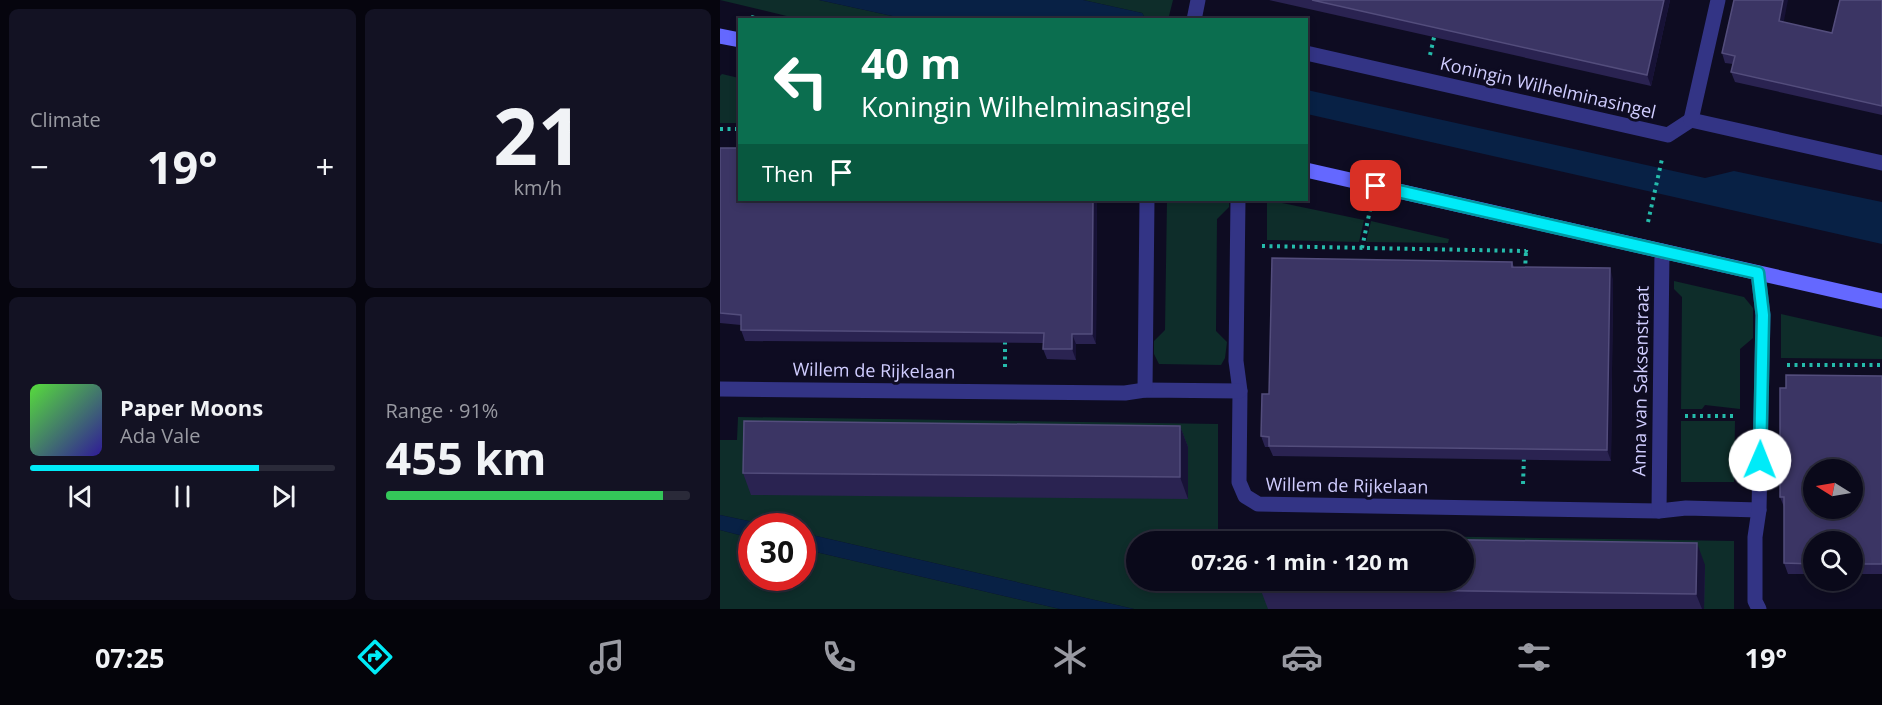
<!DOCTYPE html>
<meta charset="utf-8">
<style>
:root{--surface:#0a091a;--page:#131223;--text:#f1f3f6;--muted:#999aa2;--line:#2a2a39;--accent:#00ebf8}
body{margin:0;font-family:"Open Sans",sans-serif;background:var(--page);color:var(--text);height:100vh;display:flex;flex-direction:column;font-size:22px;white-space:nowrap}
*{box-sizing:border-box;margin:0}
p{font-size:20px;color:var(--muted)}
.icon{flex:none;width:33px;height:33px;fill:none;stroke:currentColor;stroke-width:2;stroke-linecap:round;stroke-linejoin:round}
.map{position:relative;flex:1;overflow:hidden}
.sheet{display:flex;flex-direction:column;gap:9px;padding:9px;background:#06050e;width:720px}
.sheet>*{flex:none}
.hud{position:absolute;left:18px;top:18px;width:570px;height:183px;border-radius:0px;box-shadow:0 3px 9px #0003,0 0 0 2px var(--line);background:#0b6e4f;color:#fff;overflow:hidden}
.needle{width:39px;rotate:281deg}
.tools{position:absolute;left:1083px;top:459px;display:grid;gap:12px}
.tools a{display:grid;place-items:center;width:60px;height:60px;border-radius:50%;background:var(--surface);box-shadow:0 3px 9px #0003,0 0 0 2px var(--line);font-size:30px}
.speed{position:absolute;left:18px;top:513px;display:flex;gap:12px;font-size:30px;font-weight:700;text-align:center}
.speed>*{display:grid;place-content:center;width:78px;height:78px;border-radius:50%;background:var(--surface);box-shadow:0 3px 9px #0003,0 0 0 2px var(--line);line-height:1}
.speed .limit{border:9px solid #d22;background:#fff;color:#111}
.pin{position:absolute;display:grid;place-items:center;width:51px;height:51px;color:#fff;margin:-26px;border-radius:12px;box-shadow:0 3px 9px #0006}
.me{position:absolute;width:66px;margin:-33px;rotate:1deg;stroke-linejoin:round;filter:drop-shadow(0 0 4px #0008)}
.turn{display:flex;align-items:center;gap:21px;height:126px;padding:0 24px;font-size:27px}
.turn .icon{width:78px;height:78px;stroke-width:2.5}
.turn b{display:block;font-size:42px;line-height:51px}
.then{display:flex;align-items:center;height:57px;padding:0 24px;background:#0003;gap:12px;font-size:22px}
.big{font-size:45px;font-weight:700;line-height:1.1}
.sheet .card{flex:1;display:flex;flex-direction:column;justify-content:center;gap:9px;min-width:0;padding:0 21px;border-radius:9px;background:var(--page)}
.sheet .dial{align-items:center;gap:0}
.dial b{font-size:78px;line-height:1}
.song{display:flex;align-items:center;gap:18px}
.cover{width:72px;height:72px;border-radius:9px;background:linear-gradient(135deg,hsl(110 70% 55%),hsl(250 70% 35%))}
.played{height:6px;border-radius:3px;background:linear-gradient(90deg,var(--accent) 75%,var(--line) 75%)}
.keys{display:flex;justify-content:space-around;direction:ltr}
.heat{display:flex;justify-content:space-between;align-items:center;font-size:33px;direction:ltr}
.charge{height:9px;border-radius:4px;background:linear-gradient(90deg,#34c759 91%,var(--line) 0)}
.sheet .tiles{flex:1;display:grid;gap:9px;grid-template-columns:repeat(2,1fr)}
.trip{position:absolute;left:406px;top:531px;width:348px;height:60px;border-radius:30px;background:var(--surface);box-shadow:0 3px 9px #0003,0 0 0 2px var(--line);font-weight:700;line-height:60px;text-align:center}
.dock{display:flex;height:96px;justify-content:space-around;align-items:center;background:#04040a;color:var(--muted)}
.dock .icon{width:42px;height:42px}
.dock .current{color:var(--accent)}
.dock b{font-size:27px;color:var(--text)}
main{display:flex;flex:1;min-height:0}
.map>svg:first-child{display:block}
</style>
<main>
<section class="sheet">
<div class="tiles">
<div class="card"><p>Climate</p>
<div class="heat"><a>−</a><b class="big">19°</b><a>+</a></div>
</div>
<div class="card dial"><b>21</b><p>km/h</p></div>
<div class="card">
<div class="song"><i class="cover"></i><div><b>Paper Moons</b><p>Ada Vale</p></div></div>
<div class="played"></div>
<div class="keys"><svg class="icon" aria-label="previous" viewBox="0 0 24 24"><path d="M18 5L8 12l10 7zM5 5v14"/></svg><svg class="icon" aria-label="pause" viewBox="0 0 24 24"><path d="M8 5v14M16 5v14"/></svg><svg class="icon" aria-label="next" viewBox="0 0 24 24"><path d="M6 5l10 7-10 7zM19 5v14"/></svg></div>
</div>
<div class="card"><p>Range · 91%</p><b class="big">455 km</b><div class="charge"></div></div>
</div>
</section>
<div class="map">
<svg width="1162" height="609" viewBox="0 0 1162 609">
<rect width="100%" height="100%" fill="#0e0c22"/>
<g fill="#0e2d2a" fill-rule="evenodd">
<polygon points="0,0 99,0 186,19 79,19"/>
<polygon points="363,0 453,0 448,20 426,19 422,13"/>
<polygon points="2,74 19,78 19,123 0,123 0,76"/>
<polygon points="447,200 509,200 509,207 497,219 496,331 507,342 505,358 501,365 439,364 434,354 434,341 445,330"/>
<polygon points="547,200 644,220 639,242 547,240"/>
<polygon points="651,221 729,239 728,243 646,242"/>
<polygon points="954,281 1024,297 1033,308 1033,338 1020,349 1020,409 985,405 982,409 961,409 962,297 954,289"/>
<polygon points="1061,314 1162,337 1162,359 1061,358"/>
<path d="M18,417L498,424V533L1014,541V609H414L83,533L82,526H52L0,515V440H17ZM417,542H744V580H417Z"/>
<polygon points="961,421 1015,421 1014,482 961,482"/>
<polygon points="0,530 31,538 32,578 82,578 83,549 340,609 0,609"/>
</g>
<g fill="#082145">
<polygon points="99,0 363,0 422,13 426,19 186,19"/>
<polygon points="587,90 985,178 1014,171 1162,202 1162,244 587,114"/>
<polygon points="0,515 52,526 32,526 31,538 0,530"/>
<polygon points="83,533 414,609 340,609 83,549"/>
</g>
<g fill="none" stroke-linecap="round" stroke-linejoin="round">
<g stroke="#25bbab" stroke-width="4" stroke-dasharray="3 4.5" stroke-linecap="butt">
<polyline points="31,17 42,20"/>
<polyline points="710,55 715,33"/>
<polyline points="0,129 20,129"/>
<polyline points="928,222 942,159"/>
<polyline points="542,246 806,251 807,246"/>
<polyline points="642,248 650,210"/>
<polyline points="805,271 806,251"/>
<polyline points="1067,365 1162,365"/>
<polyline points="285,367 285,339"/>
<polyline points="965,416 1017,416"/>
<polyline points="803,484 804,456"/>
</g>
<g stroke="#333485" stroke-width="15">
<polyline points="474,20 478,0"/>
<polyline points="586,53 948,135 971,120 1162,163"/>
<polyline points="971,120 998,0"/>
<polyline points="518,200 516,361 520,391 519,482 525,496 538,504 939,511 966,508 1039,510"/>
<polyline points="1038,273 1043,315 1039,510 1035,537 1035,601 1039,609"/>
<polyline points="0,389 405,393 425,390 520,391"/>
<polyline points="425,390 427,200"/>
<polyline points="939,511 942,251"/>
</g>
<g stroke="#6468ff" stroke-width="15">
<polyline points="0,36 20,40"/>
<polyline points="586,170 1162,301"/>
</g>
</g>
<g fill="#2a2351">
<polygon points="549,0 950,0 931,86"/>
<polygon points="1162,0 1162,115 1015,82 1011,72 1013,64 1005,63 1002,53 1064,22 1112,33"/>
<polygon points="0,148 20,200 377,200 376,344 356,344 356,360 327,359 323,349 323,343 25,341 21,330 21,325 0,323"/>
<polygon points="792,262 794,267 893,279 891,461 553,456 549,447 545,447 541,436 549,394"/>
<polygon points="1162,376 1162,574 1132,574 1132,542 1094,542 1094,574 1068,574 1064,563 1064,507 1060,497 1066,388"/>
<polygon points="460,426 468,447 468,499 31,495 23,473"/>
<polygon points="985,565 984,609 548,609 540,588"/>
</g>
<g fill="#171236">
<polygon points="944,0 950,0 931,86 927,75"/>
<polygon points="1063,0 1068,0 1062,31 1059,21"/>
<polygon points="373,200 377,200 376,344 372,334"/>
<polygon points="890,268 893,279 891,461 887,450"/>
<polygon points="352,334 356,344 356,360 352,349"/>
<polygon points="460,426 468,447 468,499 460,477"/>
<polygon points="977,543 985,565 984,609 982,609 976,594"/>
</g>
<g fill="#3b3564" stroke="#534d7c" stroke-width="1.5" fill-rule="evenodd">
<polygon points="592,0 944,0 927,75"/>
<polygon points="1014,0 1063,0 1059,21 1112,33 1120,0 1162,0 1162,106 1011,72 1015,56 1002,53"/>
<polygon points="0,148 20,148 20,200 373,200 372,334 352,334 352,349 323,349 324,333 21,330 21,315 0,313"/>
<polygon points="552,258 792,262 792,267 890,268 887,450 549,446 549,437 541,436 542,394 549,394"/>
<path d="M1066,375L1162,376V564H1132V542H1094V564L1064,563V497H1060V388H1066ZM1094,470H1132V508H1094Z"/>
<polygon points="24,421 460,426 460,477 23,473"/>
<polygon points="541,537 977,543 976,594 540,588 540,580 744,580 744,542 541,542"/>
</g>
<g fill="none" stroke-linecap="round" stroke-linejoin="round">
<g stroke="#0099a1" stroke-width="15">
<polyline id="route" points="656,186 1038,273 1043,315 1040,460"/>
</g>
<use href="#route" stroke="#00ebf8" stroke-width="10"/>
</g>
<g text-anchor="middle" stroke-width="6" stroke-linejoin="round" paint-order="stroke">
<g font-size="18" fill="#d0cdff" stroke="#0e0c22">
<text transform="translate(828 88) rotate(13)" y="6">Koningin Wilhelminasingel</text>
<text transform="translate(154 371) rotate(1)" y="6">Willem de Rijkelaan</text>
<text transform="translate(921 381) rotate(-89)" y="6">Anna van Saksenstraat</text>
<text transform="translate(627 486) rotate(1)" y="6">Willem de Rijkelaan</text>
</g>
</g>
</svg>
<div class="tools">
<a><svg class="needle" viewBox="-14 -14 28 28"><path d="M0-13l5 13h-10z" fill="#e53935"/><path d="M0 13l5-13h-10z" fill="#999aa2"/></svg></a>
<a><svg class="icon" aria-label="search" viewBox="0 0 24 24"><circle cx="10" cy="10" r="6"/><path d="M15 15l6 6"/></svg></a>
</div>
<div class="speed"><div class="limit">30</div></div>
<div class="pin" style="left:656px;top:186px;background:#d93025"><svg class="icon" aria-label="arrive" viewBox="0 0 24 24"><path d="M6 21V4h12l-3 4 3 4H6"/></svg></div>
<svg class="me" style="left:1040px;top:460px" viewBox="-20 -20 40 40"><circle r="19" fill="#fff"/><path d="M0-13L10 11 0 6-10 11z" fill="#00ebf8"/></svg>
<div class="trip">07:26 · 1 min · 120 m</div>
<div class="hud">
<div class="turn"><svg class="icon" aria-label="left" viewBox="0 0 24 24"><path d="M17 20v-9H6M10 6l-5 5 5 5"/></svg><div><b>40 m</b>Koningin Wilhelminasingel</div></div>
<div class="then">Then<svg class="icon" aria-label="arrive" viewBox="0 0 24 24"><path d="M6 21V4h12l-3 4 3 4H6"/></svg></div>
</div>
</div>
</main>
<nav class="dock">
<b>07:25</b>
<svg class="icon current" aria-label="directions" viewBox="0 0 24 24"><path d="M12 3l9 9-9 9-9-9zM9 14v-3h6M13 9l2 2-2 2"/></svg>
<svg class="icon" aria-label="music" viewBox="0 0 24 24"><path d="M9 18V5l10-2v13"/><circle cx="6" cy="18" r="3"/><circle cx="16" cy="16" r="3"/></svg>
<svg class="icon" aria-label="phone" viewBox="0 0 24 24"><path d="M5 4h4l2 5-3 2q2 4 5 5l2-3 5 2v4C11 20 4 13 5 4z"/></svg>
<svg class="icon" aria-label="climate" viewBox="0 0 24 24"><path d="M12 3v18M4 7l16 10M4 17L20 7"/></svg>
<svg class="icon" aria-label="car" viewBox="0 0 24 24"><path d="M5 17H2v-5l4-1 3-4h7l3 4 3 1v5h-3M9 17h6M6 11h13"/><circle cx="7" cy="17" r="2"/><circle cx="17" cy="17" r="2"/></svg>
<svg class="icon" aria-label="filters" viewBox="0 0 24 24"><path d="M4 7h16M4 17h16"/><circle cx="9" cy="7" r="2"/><circle cx="15" cy="17" r="2"/></svg>
<b>19°</b>
</nav>
